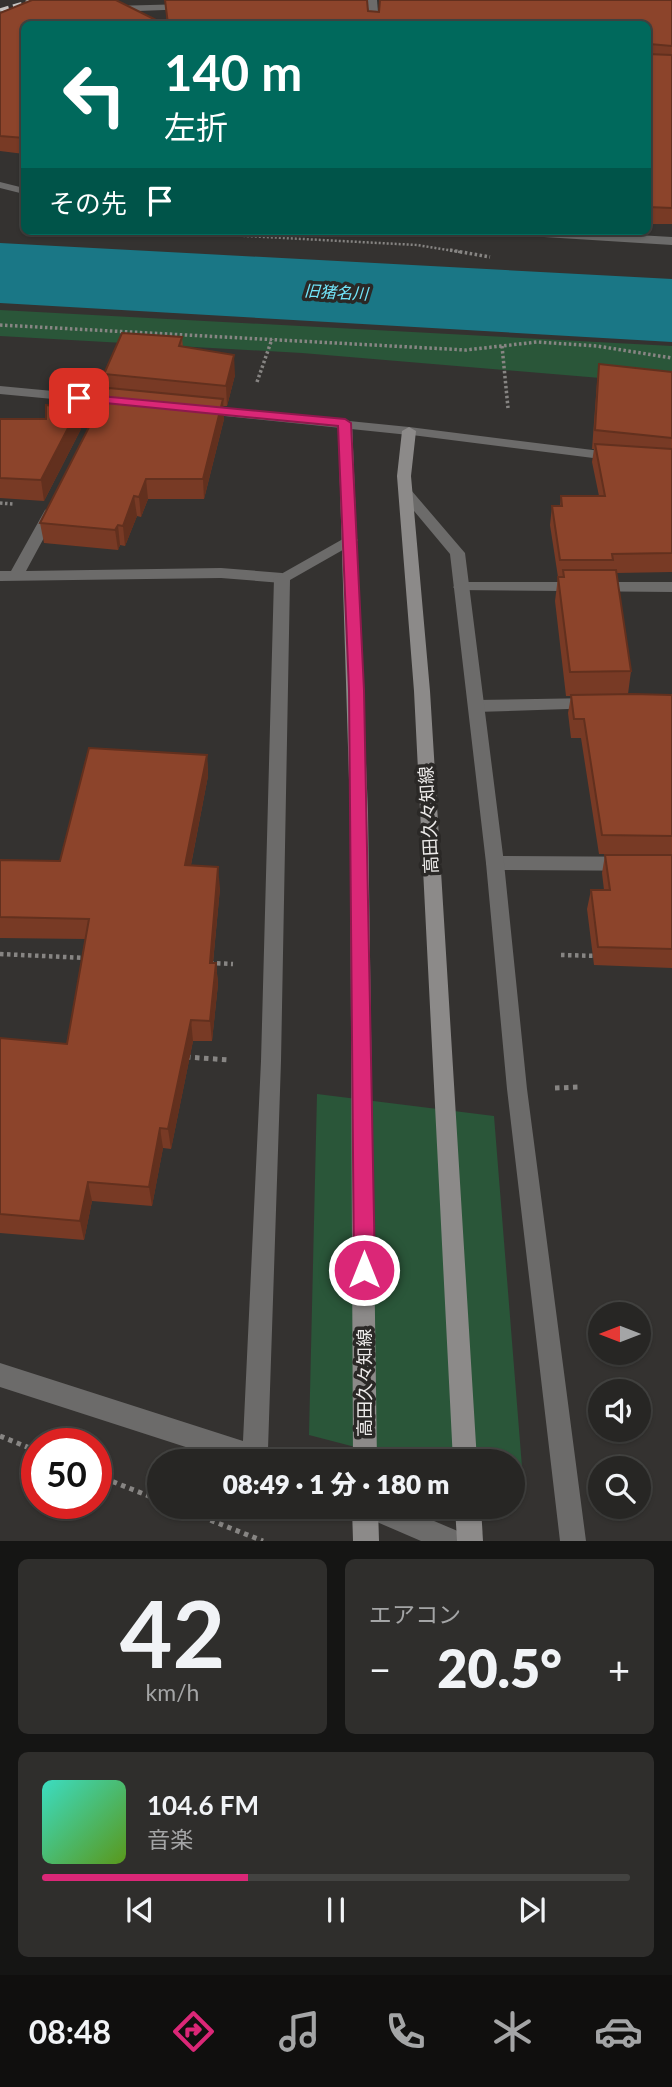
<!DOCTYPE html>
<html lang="ja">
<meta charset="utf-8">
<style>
:root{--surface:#272624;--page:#2f2e2c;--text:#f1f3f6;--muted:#a4a5a6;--line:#434341;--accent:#db2777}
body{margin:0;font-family:Lato,"Noto Sans JP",sans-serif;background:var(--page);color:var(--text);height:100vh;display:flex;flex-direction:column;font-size:26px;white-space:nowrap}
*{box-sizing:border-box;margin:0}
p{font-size:23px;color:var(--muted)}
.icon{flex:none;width:38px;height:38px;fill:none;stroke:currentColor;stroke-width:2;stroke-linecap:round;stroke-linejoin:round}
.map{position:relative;height:1541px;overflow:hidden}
.side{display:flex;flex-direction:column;gap:18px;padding:18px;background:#151514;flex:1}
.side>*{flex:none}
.banner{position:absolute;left:21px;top:21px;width:630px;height:214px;border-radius:10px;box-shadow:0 2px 5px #0004,0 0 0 2px var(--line);background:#00695c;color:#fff;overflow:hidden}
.needle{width:46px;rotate:270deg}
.fabs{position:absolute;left:588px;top:1302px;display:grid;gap:14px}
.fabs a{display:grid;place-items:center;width:63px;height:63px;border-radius:50%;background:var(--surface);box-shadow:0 2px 5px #0004,0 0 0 2px var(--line);font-size:35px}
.speed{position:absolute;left:21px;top:1428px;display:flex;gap:14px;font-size:35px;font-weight:700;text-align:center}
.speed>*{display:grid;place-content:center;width:91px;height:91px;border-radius:50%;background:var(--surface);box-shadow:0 2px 5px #0004,0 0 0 2px var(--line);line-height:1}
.speed .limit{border:10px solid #d22;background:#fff;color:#111}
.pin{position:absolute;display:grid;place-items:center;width:60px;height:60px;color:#fff;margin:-30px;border-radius:14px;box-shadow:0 4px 10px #0006}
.me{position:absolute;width:77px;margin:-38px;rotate:0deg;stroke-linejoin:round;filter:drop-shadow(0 0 5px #0008)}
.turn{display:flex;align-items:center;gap:24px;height:147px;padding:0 28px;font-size:32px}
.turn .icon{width:91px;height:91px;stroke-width:2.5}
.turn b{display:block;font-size:49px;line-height:60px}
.then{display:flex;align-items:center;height:66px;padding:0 28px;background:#0003;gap:14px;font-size:26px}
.big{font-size:52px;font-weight:800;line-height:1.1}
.side .widget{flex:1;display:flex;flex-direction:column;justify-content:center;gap:10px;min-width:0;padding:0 24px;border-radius:10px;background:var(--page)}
.side .dial{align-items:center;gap:0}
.dial b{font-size:91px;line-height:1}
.song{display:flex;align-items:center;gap:21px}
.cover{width:84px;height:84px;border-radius:10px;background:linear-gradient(135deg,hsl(170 70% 55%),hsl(90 70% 35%))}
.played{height:7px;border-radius:4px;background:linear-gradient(90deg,var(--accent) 35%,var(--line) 35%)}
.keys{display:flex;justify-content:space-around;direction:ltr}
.heat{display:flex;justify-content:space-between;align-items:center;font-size:38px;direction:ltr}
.side .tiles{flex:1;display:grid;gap:18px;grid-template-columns:1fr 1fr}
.widget:last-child{grid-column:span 2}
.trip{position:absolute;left:147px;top:1449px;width:378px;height:70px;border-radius:35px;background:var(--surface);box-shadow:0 2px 5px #0004,0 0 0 2px var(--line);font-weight:800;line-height:70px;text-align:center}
.menu{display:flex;height:112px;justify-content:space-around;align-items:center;background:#100f0e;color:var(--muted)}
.menu .icon{width:49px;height:49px}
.menu .on{color:var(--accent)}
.menu b{font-size:32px;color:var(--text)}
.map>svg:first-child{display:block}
</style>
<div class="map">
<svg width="672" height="1541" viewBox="0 0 672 1541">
<rect width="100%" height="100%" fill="#343230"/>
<g fill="#2a5639">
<polygon points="0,310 672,346 672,384 302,353 0,336"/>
<polygon points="317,1094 494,1116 524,1492 513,1489 513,1461 409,1461 309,1435"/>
</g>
<polygon fill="#1a7786" points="0,243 672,279 672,342 0,303"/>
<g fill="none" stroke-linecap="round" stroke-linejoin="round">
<polyline stroke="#878583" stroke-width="2.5" stroke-dasharray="2 2" stroke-linecap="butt" points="151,231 417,245 460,252"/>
<g stroke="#878583" stroke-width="3.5" stroke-dasharray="2.5 2.5" stroke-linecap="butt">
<polyline points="450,250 490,257"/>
<polyline points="0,325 466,350 537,342 597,346 672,358"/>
<polyline points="502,346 508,408"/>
<polyline points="257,382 272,339"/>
<polyline points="0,503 13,504"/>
</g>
<g stroke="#878583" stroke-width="4.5" stroke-dasharray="3.5 3.5" stroke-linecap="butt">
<polyline points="0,954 86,958"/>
<polyline points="561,955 599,956"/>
<polyline points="210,963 233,964"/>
</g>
<g stroke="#878583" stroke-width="5" stroke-dasharray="4.5 4.5" stroke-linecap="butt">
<polyline points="186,1057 230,1060"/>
<polyline points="555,1088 580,1087"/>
<polyline points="0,1436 37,1451"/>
<polyline points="96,1475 159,1500"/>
<polyline points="177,1507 263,1541"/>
</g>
<polygon fill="#6c6b6a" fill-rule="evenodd" points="188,4 191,5 191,9 111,12 106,9 111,6"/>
<g fill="#6c6b6a" fill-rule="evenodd">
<polygon points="367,0 377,0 379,24 370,24"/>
<polygon points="0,182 24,188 24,194 0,188"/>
<polygon points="506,231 568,231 672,237 672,245 512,235"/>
<polygon points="0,386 127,398 134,402 127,406 0,394"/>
<polygon points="200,406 409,427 416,431 409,435 195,413 195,407"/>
<polygon points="52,506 59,510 26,571 221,568 282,573 290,578 282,583 221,578 0,581 0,571 11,571 45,510"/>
<polygon points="461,582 672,582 672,592 456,590 453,587"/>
<polygon points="592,698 600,704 598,708 476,712 468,706 476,700"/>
<polygon points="495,856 672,857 672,871 495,870 488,868 486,863 488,858"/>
</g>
<g fill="#6c6b6a" fill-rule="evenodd">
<polygon points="409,427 617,453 624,457 617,461 404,434 402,431"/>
<polygon points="406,489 411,490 465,553 504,863 527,1089 586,1541 560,1541 507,1089 486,863 450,554 399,493"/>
<polygon points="350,535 355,537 358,540 355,543 290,580 281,1061 268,1449 276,1452 279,1461 229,1461 0,1387 0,1363 243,1441 261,1061 274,578"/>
<polygon points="359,1507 401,1507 460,1532 464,1541 421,1541 363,1516"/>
</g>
<g fill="#8c8a89" fill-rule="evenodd">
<polygon points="345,419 352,423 368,812 377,1461 353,1461 350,812 338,423"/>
<polygon points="409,427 416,431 411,476 430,691 477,1461 453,1461 414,691 397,476 402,431"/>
<polygon points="352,1507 378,1507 379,1541 353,1541"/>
<polygon points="455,1507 481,1507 483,1541 457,1541"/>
</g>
<polyline stroke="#c5c3c1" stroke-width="3.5" stroke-dasharray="9 4.5" stroke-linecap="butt" points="0,10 34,0"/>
</g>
<g fill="#783a25">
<polygon points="165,0 367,0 368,11 379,12 672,0 672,224 648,224 648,24 167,24"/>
<polygon points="0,13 24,24 24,154 0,151"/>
<polygon points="182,337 183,347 235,375 227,406 223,406 224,419 204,499 148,499 141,517 137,516 125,546 120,545 118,550 44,543 40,523 106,394 104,374"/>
<polygon points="599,364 672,372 672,572 616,573 631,671 628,694 672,695 672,854 599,854 581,738 571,738 568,713 571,696 566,696 555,601 558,577 550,525 552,506 560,506 561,496 599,496 592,462 594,449 592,449 597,382"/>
<polygon points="0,419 81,429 44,501 0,498"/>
<polygon points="207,755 208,776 191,865 220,888 213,963 216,963 218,984 212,1041 193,1041 171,1149 163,1148 152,1206 92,1201 84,1240 0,1233 0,1038 67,1044 85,939 0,938 0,860 60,861"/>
<polygon points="605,855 672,855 672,968 594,965 587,909 591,890 604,890 602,873"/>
</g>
<g fill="#62301e">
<polygon points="234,355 235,375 227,406 226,386"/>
<polygon points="223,399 224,419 204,499 203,479"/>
<polygon points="78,409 81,429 44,501 41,480"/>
<polygon points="146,479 148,499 141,517 139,497"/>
<polygon points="134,496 137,516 125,546 123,526"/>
<polygon points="118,525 120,545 118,550 115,530"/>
<polygon points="207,755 208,776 187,885 185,865"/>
<polygon points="218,867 220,888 211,983 210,963"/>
<polygon points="216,963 218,984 212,1041 210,1021"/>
<polygon points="191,1020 193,1041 171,1149 168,1129"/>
<polygon points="160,1128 163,1148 152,1206 149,1187"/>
<polygon points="88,1182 92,1201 84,1240 80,1221"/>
</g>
<g fill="#8c442b" stroke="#62301e" stroke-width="2">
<polygon points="32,0 116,0 164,24 24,24 24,138 0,136 0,13"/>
<polygon points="165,0 367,0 368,11 379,12 380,0 672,0 672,46 650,44 648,54 672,55 672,208 648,207 648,24 168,24"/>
<polygon points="122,333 182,337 179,346 234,355 226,386 104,374"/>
<polygon points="599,364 672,372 672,438 595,430"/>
<polygon points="109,388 223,399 203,479 146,479 139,497 134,496 123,526 118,525 115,530 40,523"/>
<polygon points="46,405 78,409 41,480 0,478 0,419 46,419"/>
<polygon points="595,444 672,449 672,553 612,554 613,560 560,560 552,506 562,506 561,496 605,496"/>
<polygon points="563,570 616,570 631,671 570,672 558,577 564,577"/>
<polygon points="633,694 672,695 672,836 602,835 584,719 574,719 571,695"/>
<polygon points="89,748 207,755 185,865 218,867 210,963 216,963 210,1021 191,1020 168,1129 160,1128 149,1187 88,1182 80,1221 0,1214 0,1038 67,1044 89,919 0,917 0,860 60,861"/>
<polygon points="605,855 672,855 672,949 598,947 591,890 610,890"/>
</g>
<polygon fill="#db2777" stroke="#8e194d" stroke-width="2" points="79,394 345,419 351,423 364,690 375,1270 372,1277 364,1279 357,1277 354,1270 349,690 338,426 75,400 73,398"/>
<g text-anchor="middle" stroke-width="7" stroke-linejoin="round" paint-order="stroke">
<g font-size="16" font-style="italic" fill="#73e6fb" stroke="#2a2826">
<text transform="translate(336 292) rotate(3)" y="6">旧猪名川</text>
</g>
<g font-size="18" fill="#edebea" stroke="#2a2826">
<text transform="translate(429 820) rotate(-93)" y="6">高田久々知線</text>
<text transform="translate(365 1383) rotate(-90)" y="6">高田久々知線</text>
</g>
</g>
</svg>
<div class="fabs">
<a><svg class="needle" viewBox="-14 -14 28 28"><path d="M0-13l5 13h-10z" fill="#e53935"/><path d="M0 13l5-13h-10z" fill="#a4a5a6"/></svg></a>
<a><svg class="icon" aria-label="sound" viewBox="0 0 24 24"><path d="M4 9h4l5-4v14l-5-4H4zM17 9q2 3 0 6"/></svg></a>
<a><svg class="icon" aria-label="search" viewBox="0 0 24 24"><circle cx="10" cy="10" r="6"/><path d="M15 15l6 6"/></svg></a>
</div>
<div class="speed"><div class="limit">50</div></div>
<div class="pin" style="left:79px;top:398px;background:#d93025"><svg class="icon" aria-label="arrive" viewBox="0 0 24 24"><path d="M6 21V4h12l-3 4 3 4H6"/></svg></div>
<svg class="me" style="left:364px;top:1270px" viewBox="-20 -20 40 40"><circle r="17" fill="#db2777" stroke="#fff" stroke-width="3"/><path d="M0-11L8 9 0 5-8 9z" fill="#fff"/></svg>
<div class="trip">08:49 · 1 分 · 180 m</div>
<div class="banner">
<div class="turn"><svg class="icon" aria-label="left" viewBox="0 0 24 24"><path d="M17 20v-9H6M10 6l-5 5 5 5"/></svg><div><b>140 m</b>左折</div></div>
<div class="then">その先<svg class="icon" aria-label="arrive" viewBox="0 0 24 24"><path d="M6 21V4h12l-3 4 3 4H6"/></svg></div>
</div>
</div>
<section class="side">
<div class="tiles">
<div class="widget dial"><b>42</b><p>km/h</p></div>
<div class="widget"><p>エアコン</p>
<div class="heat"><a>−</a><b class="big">20.5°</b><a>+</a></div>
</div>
<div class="widget">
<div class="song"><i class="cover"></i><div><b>104.6 FM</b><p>音楽</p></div></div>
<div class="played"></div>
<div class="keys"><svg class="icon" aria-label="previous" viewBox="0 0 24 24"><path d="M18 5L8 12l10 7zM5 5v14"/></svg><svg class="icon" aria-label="pause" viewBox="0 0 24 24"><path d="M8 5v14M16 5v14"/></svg><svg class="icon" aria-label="next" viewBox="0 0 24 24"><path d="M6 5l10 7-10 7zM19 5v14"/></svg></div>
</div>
</div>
</section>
<nav class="menu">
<b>08:48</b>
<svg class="icon on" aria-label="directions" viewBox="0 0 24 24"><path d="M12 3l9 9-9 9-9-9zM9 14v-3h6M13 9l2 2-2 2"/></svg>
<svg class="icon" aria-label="music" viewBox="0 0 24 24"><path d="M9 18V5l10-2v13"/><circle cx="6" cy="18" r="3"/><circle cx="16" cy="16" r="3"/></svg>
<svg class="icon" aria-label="phone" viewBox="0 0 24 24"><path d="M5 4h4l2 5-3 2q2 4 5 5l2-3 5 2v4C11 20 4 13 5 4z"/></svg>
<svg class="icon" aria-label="climate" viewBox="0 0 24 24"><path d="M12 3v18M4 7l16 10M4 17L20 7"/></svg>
<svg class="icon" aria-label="car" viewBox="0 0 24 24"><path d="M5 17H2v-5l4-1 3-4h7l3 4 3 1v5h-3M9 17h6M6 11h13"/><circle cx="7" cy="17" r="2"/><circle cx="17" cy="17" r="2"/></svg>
</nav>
